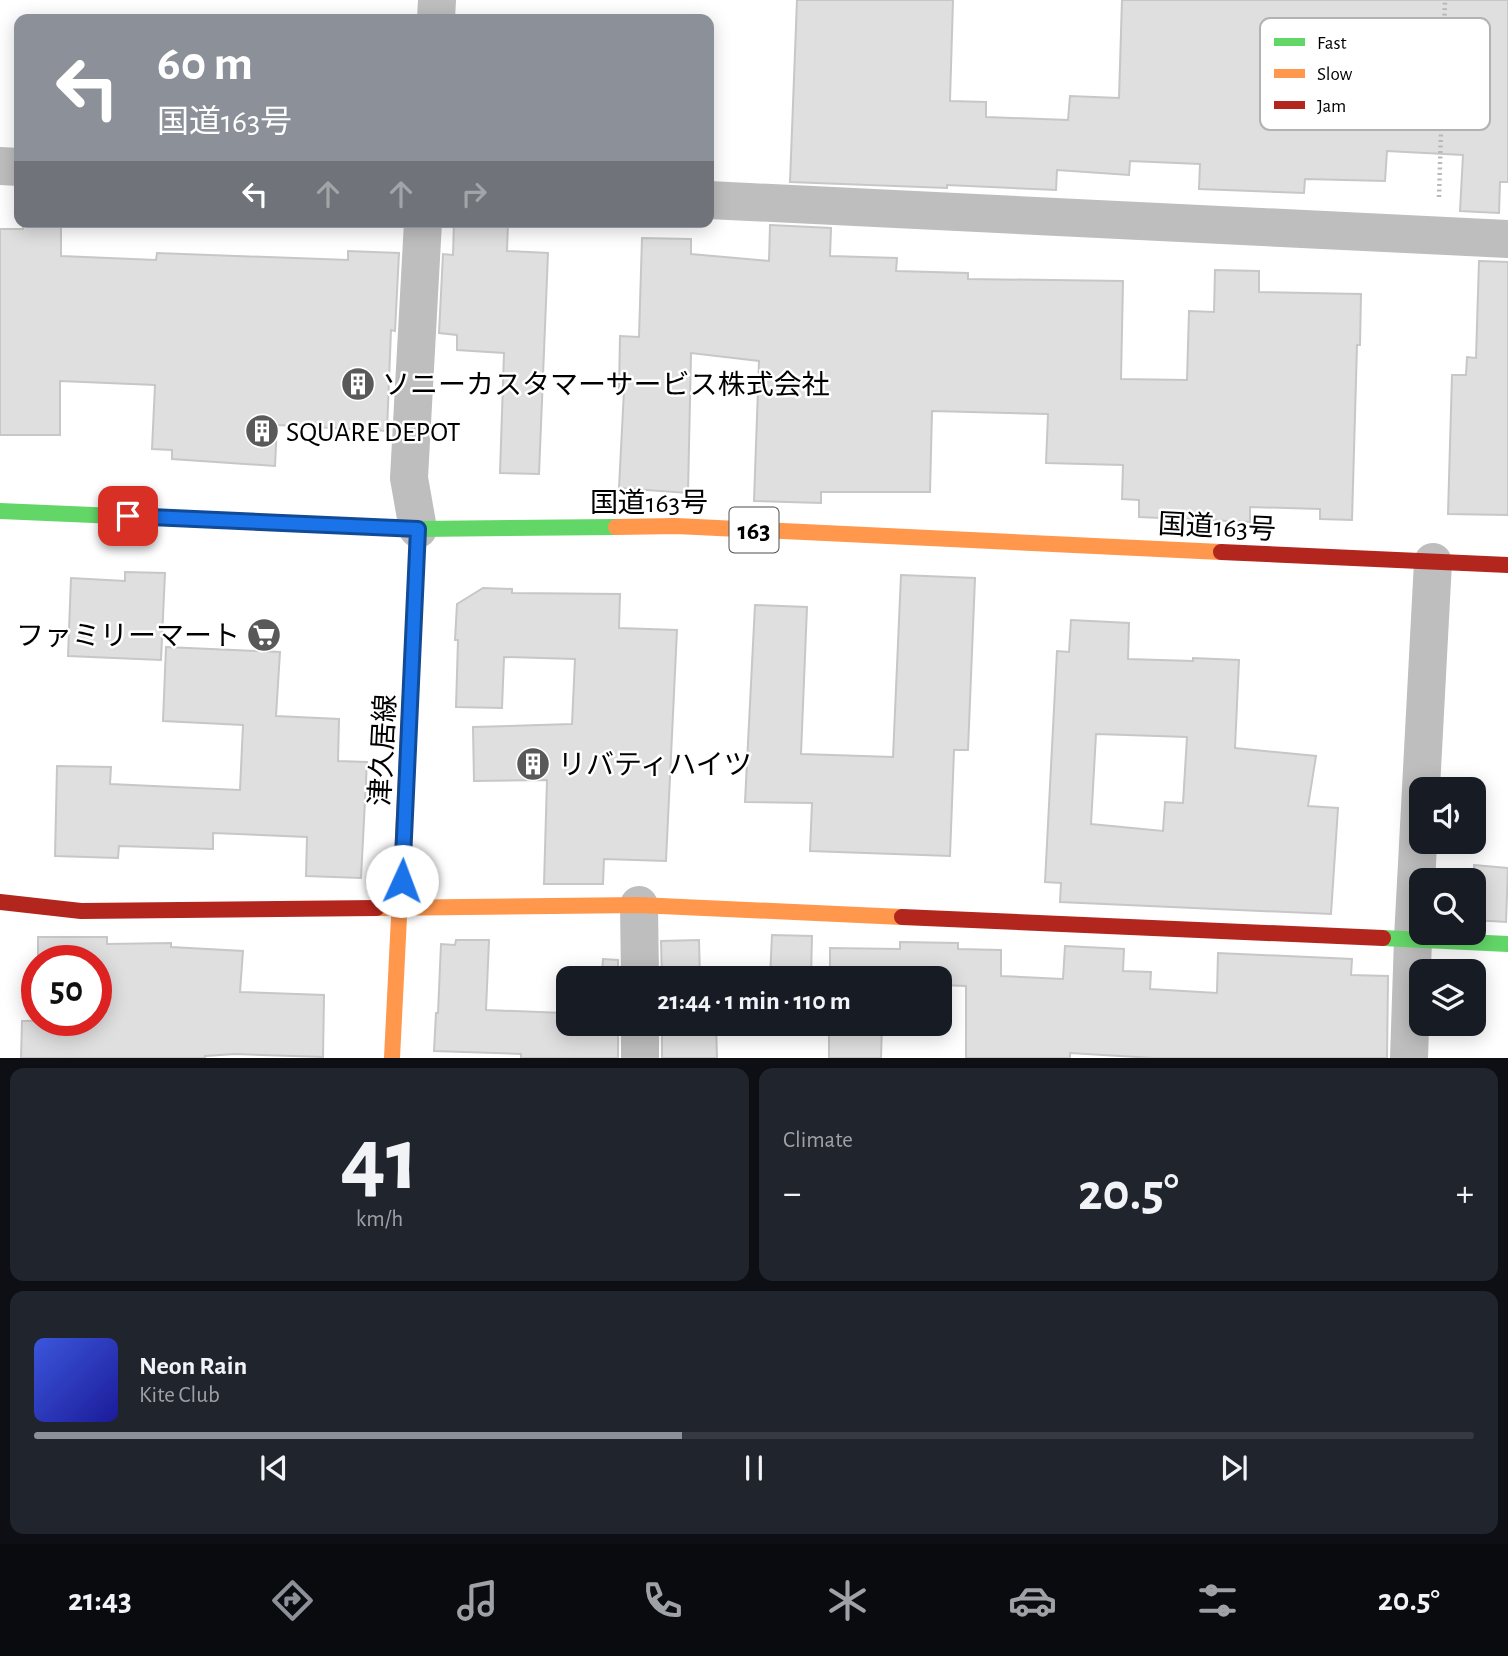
<!DOCTYPE html>
<meta charset="utf-8">
<style>
:root{--surface:#171b24;--page:#20242c;--text:#f1f3f6;--muted:#9ea1a6;--line:#363941;--accent:#8c9099}
body{margin:0;font-family:"Alegreya Sans","Noto Sans JP",sans-serif;background:var(--page);color:var(--text);height:100vh;display:flex;flex-direction:column;font-size:26px;white-space:nowrap}
*{box-sizing:border-box;margin:0}
p{font-size:23px;color:var(--muted)}
.icon{flex:none;width:38px;height:38px;fill:none;stroke:currentColor;stroke-width:2;stroke-linecap:round;stroke-linejoin:round}
.map{position:relative;height:1058px;overflow:hidden}
.side{display:flex;flex-direction:column;gap:10px;padding:10px;background:#0d0f14;flex:1}
.side>*{flex:none}
.guide{position:absolute;left:14px;top:14px;width:700px;height:214px;border-radius:14px;box-shadow:0 4px 18px #0003;background:#8c9099;color:#fff;overflow:hidden}
.buttons{position:absolute;left:1409px;top:777px;display:grid;gap:14px}
.buttons a{display:grid;place-items:center;width:77px;height:77px;border-radius:14px;background:var(--surface);box-shadow:0 4px 18px #0003;font-size:35px}
.speed{position:absolute;left:21px;top:945px;display:flex;gap:14px;font-size:35px;font-weight:700;text-align:center}
.speed>*{display:grid;place-content:center;width:91px;height:91px;border-radius:50%;background:var(--surface);box-shadow:0 4px 18px #0003;line-height:1}
.speed .limit{border:10px solid #d22;background:#fff;color:#111}
.pin{position:absolute;display:grid;place-items:center;width:60px;height:60px;color:#fff;margin:-30px;border-radius:14px;box-shadow:0 4px 10px #0006}
.me{position:absolute;width:77px;margin:-38px;rotate:2deg;stroke-linejoin:round;filter:drop-shadow(0 0 5px #0008)}
.turn{display:flex;align-items:center;gap:24px;height:147px;padding:0 28px;font-size:32px}
.turn .icon{width:91px;height:91px;stroke-width:2.5}
.turn b{display:block;font-size:49px;line-height:60px}
.lanes{display:flex;align-items:center;height:66px;padding:0 28px;background:#0003;justify-content:center;gap:35px;direction:ltr}
.lanes .off{opacity:.35}
.big{font-size:52px;font-weight:700;line-height:1.1}
.side .widget{flex:1;display:flex;flex-direction:column;justify-content:center;gap:10px;min-width:0;padding:0 24px;border-radius:14px;background:var(--page)}
.side .dial{align-items:center;gap:0}
.dial b{font-size:91px;line-height:1}
.song{display:flex;align-items:center;gap:21px}
.cover{width:84px;height:84px;border-radius:10px;background:linear-gradient(135deg,hsl(230 70% 55%),hsl(240 70% 35%))}
.played{height:7px;border-radius:4px;background:linear-gradient(90deg,var(--accent) 45%,var(--line) 45%)}
.keys{display:flex;justify-content:space-around;direction:ltr}
.heat{display:flex;justify-content:space-between;align-items:center;font-size:38px;direction:ltr}
.side .tiles{flex:1;display:grid;gap:10px;grid-template-columns:1fr 1fr}
.widget:last-child{grid-column:span 2}
.trip{position:absolute;left:556px;top:966px;width:396px;height:70px;border-radius:14px;background:var(--surface);box-shadow:0 4px 18px #0003;font-weight:700;line-height:70px;text-align:center}
.dock{display:flex;height:112px;justify-content:space-around;align-items:center;background:#090b0e;color:var(--muted)}
.dock .icon{width:49px;height:49px}
.dock .on{color:var(--accent)}
.dock b{font-size:32px;color:var(--text)}
.map>svg:first-child{display:block}
</style>
<div class="map">
<svg width="1508" height="1058" viewBox="0 0 1508 1058">
<rect width="100%" height="100%" fill="#fff"/>
<g fill="#dfdfdf" stroke="#c7c7c7" stroke-width="2" fill-rule="evenodd">
<polygon points="797,0 953,0 950,101 986,102 986,117 1068,120 1070,96 1119,98 1122,0 1508,0 1508,182 1500,182 1499,213 1460,211 1463,155 1387,151 1385,181 1305,179 1304,193 1199,189 1200,164 1130,161 1129,175 1057,170 1056,190 947,185 947,188 790,182"/>
<polygon points="23,222 61,222 61,256 156,260 157,253 348,260 348,251 399,253 395,331 391,330 387,431 277,425 275,466 172,459 172,450 152,449 155,385 60,381 60,435 0,435 0,229 23,229"/>
<polygon points="454,222 508,222 507,251 548,253 539,474 500,473 504,353 457,350 457,335 439,333 443,254 453,255"/>
<polygon points="770,225 831,228 830,256 897,258 896,271 968,273 968,279 1123,281 1121,379 1187,380 1189,311 1214,312 1215,270 1259,271 1259,292 1361,294 1360,345 1357,345 1352,520 1320,519 1320,509 1250,507 1250,522 1139,517 1139,500 1122,499 1123,465 1046,463 1048,414 932,411 930,492 821,492 821,503 754,501 759,361 691,353 688,493 619,488 624,390 619,390 620,336 639,337 642,238 691,239 691,254 769,261"/>
<polygon points="1479,261 1508,262 1508,515 1448,514 1452,375 1466,375 1467,357 1476,358"/>
<polygon points="125,572 165,573 161,660 68,656 71,578 125,581"/>
<polygon points="901,575 975,578 968,750 954,750 950,856 810,851 812,803 745,802 755,605 807,607 801,754 893,757"/>
<polygon points="483,588 512,589 512,593 620,594 619,628 677,630 666,861 604,859 603,884 544,884 547,780 474,781 473,727 572,724 575,659 504,657 502,708 456,707 458,640 455,640 457,604"/>
<path d="M1071,620L1129,623L1128,659L1193,661V658L1239,660L1235,748L1316,756L1308,806L1338,808L1331,914L1060,902L1061,883L1045,882L1057,651L1069,652ZM1096,734L1187,737L1183,803L1165,802L1163,831L1091,824Z"/>
<polygon points="166,647 280,652 276,716 339,719 338,761 367,762 361,878 306,876 307,837 213,833 213,849 119,846 118,858 55,856 57,766 111,767 110,784 240,790 243,725 163,721"/>
<polygon points="1474,865 1508,868 1506,922 1474,920"/>
<polygon points="772,935 812,936 811,978 770,978"/>
<polygon points="38,937 107,937 107,944 171,943 171,947 243,951 240,992 324,995 323,1057 235,1054 205,1056 205,1058 21,1058 22,1021 96,1020 96,961 38,961"/>
<polygon points="456,940 489,940 486,1010 564,1013 566,974 602,974 603,959 618,960 618,978 569,978 569,1024 618,1024 618,1058 521,1058 521,1054 434,1051 436,1013 438,1013 441,944 455,945"/>
<polygon points="699,940 700,978 662,978 661,941"/>
<polygon points="900,942 958,943 958,949 1001,950 1001,976 1063,979 1065,946 1124,949 1123,971 1151,972 1150,989 1217,993 1218,953 1352,959 1351,975 1388,976 1387,1058 1153,1058 1070,1053 1070,1058 966,1058 966,986 940,985 940,978 830,978 830,948 900,949"/>
<polygon points="662,1024 716,1024 717,1058 662,1058"/>
<polygon points="829,1024 882,1024 881,1058 829,1058"/>
</g>
<g fill="none" stroke-linecap="round" stroke-linejoin="round">
<polyline stroke="#b9b9b9" stroke-width="4.5" stroke-dasharray="2 3.5" stroke-linecap="butt" points="1439,197 1445,0"/>
<g stroke="#bebebe" stroke-width="38">
<polyline points="436,19 437,0"/>
<polyline points="0,166 19,167"/>
<polyline points="709,200 1508,239"/>
<polyline points="418,529 409,478 423,222"/>
<polyline points="639,905 640,978"/>
<polyline points="640,1024 640,1058"/>
<polyline points="1409,1058 1413,939 1433,562"/>
</g>
<g stroke="#63d668" stroke-width="16">
<polyline points="0,511 418,529 616,527"/>
<polyline points="409,715 418,529"/>
<polyline points="1383,938 1508,944"/>
</g>
<g stroke="#ff974d" stroke-width="16">
<polyline points="616,527 676,526 1221,552"/>
<polyline points="377,908 639,905 902,917"/>
<polyline points="392,1058 409,715"/>
</g>
<g stroke="#b3261e" stroke-width="16">
<polyline points="1221,552 1508,565"/>
<polyline points="0,902 81,911 377,908"/>
<polyline points="902,917 1383,938"/>
</g>
</g>
<g fill="none" stroke-linecap="round" stroke-linejoin="round">
<g stroke="#114b97" stroke-width="18">
<polyline id="route" points="128,516 418,529 402,881"/>
</g>
<use href="#route" stroke="#1a73e8" stroke-width="12"/>
</g>
<defs>
<g id="building-disc" transform="scale(1.75)"><circle r="9.5" fill="#595959" stroke="#fff"/><path d="M-4-6H4V6H1V3H-1V6H-4ZM-2.5-4.3h1.7v1.8h-1.7ZM.8-4.3h1.7v1.8H.8ZM-2.5-1h1.7V.8h-1.7ZM.8-1h1.7V.8H.8Z" fill="#fff"/></g>
<g id="supermarket-disc" transform="scale(1.75)"><circle r="9.5" fill="#595959" stroke="#fff"/><path d="M-6-5.5h2.5l.6 2H6L4.5 2H-2.5L-4.4-4H-6ZM-1.5 3.2a1.3 1.3 0 1 0 .1 0ZM3 3.2a1.3 1.3 0 1 0 .1 0Z" fill="#fff"/></g>
</defs>
<g fill-rule="evenodd">
<use href="#building-disc" x="358" y="384"/>
<use href="#building-disc" x="262" y="431"/>
<use href="#supermarket-disc" x="264" y="635"/>
<use href="#building-disc" x="533" y="764"/>
</g>
<g text-anchor="middle" stroke-width="5" stroke-linejoin="round" paint-order="stroke">
<rect fill="#fff" stroke="#4c4c4c" stroke-width="2" x="729.5" y="507.5" width="49" height="45" rx="5"/>
<g font-size="26" font-weight="bold" fill="#000">
<text x="754" y="539">163</text>
</g>
<g font-size="28" fill="#000" stroke="#fff" text-anchor="start">
<text x="382" y="394">ソニーカスタマーサービス株式会社</text>
<text x="286" y="441">SQUARE DEPOT</text>
<text x="240" y="645" text-anchor="end">ファミリーマート</text>
<text x="558" y="774">リバティハイツ</text>
</g>
<g font-size="28" fill="#000" stroke="#fff">
<text x="649" y="512">国道163号</text>
<text transform="translate(1217 526) rotate(3)" y="10">国道163号</text>
<text transform="translate(382 750) rotate(-87)" y="10">津久居線</text>
</g>
</g>
<rect x="1260" y="18" width="230" height="112" rx="10" fill="#fff" stroke="#b2b2b2" stroke-width="2"/>
<rect x="1274" y="38" width="31" height="8" fill="#63d668"/>
<rect x="1274" y="69" width="31" height="9" fill="#ff974d"/>
<rect x="1274" y="101" width="31" height="8" fill="#b3261e"/>
<g font-size="19" fill="#000">
<text x="1317" y="49">Fast</text>
<text x="1317" y="80">Slow</text>
<text x="1317" y="112">Jam</text>
</g>
</svg>
<div class="buttons">
<a><svg class="icon" aria-label="sound" viewBox="0 0 24 24"><path d="M4 9h4l5-4v14l-5-4H4zM17 9q2 3 0 6"/></svg></a>
<a><svg class="icon" aria-label="search" viewBox="0 0 24 24"><circle cx="10" cy="10" r="6"/><path d="M15 15l6 6"/></svg></a>
<a><svg class="icon" aria-label="layers" viewBox="0 0 24 24"><path d="M12 4l9 5-9 5-9-5zM3 14l9 5 9-5"/></svg></a>
</div>
<div class="speed"><div class="limit">50</div></div>
<div class="pin" style="left:128px;top:516px;background:#d93025"><svg class="icon" aria-label="arrive" viewBox="0 0 24 24"><path d="M6 21V4h12l-3 4 3 4H6"/></svg></div>
<svg class="me" style="left:402px;top:881px" viewBox="-20 -20 40 40"><circle r="19" fill="#fff"/><path d="M0-13L10 11 0 6-10 11z" fill="#1a73e8"/></svg>
<div class="trip">21:44 · 1 min · 110 m</div>
<div class="guide">
<div class="turn"><svg class="icon" aria-label="left" viewBox="0 0 24 24"><path d="M17 20v-9H6M10 6l-5 5 5 5"/></svg><div><b>60 m</b>国道163号</div></div>
<div class="lanes"><svg class="icon" aria-label="left" viewBox="0 0 24 24"><path d="M17 20v-9H6M10 6l-5 5 5 5"/></svg><svg class="icon off" aria-label="ahead" viewBox="0 0 24 24"><path d="M12 20V5M6 11l6-6 6 6"/></svg><svg class="icon off" aria-label="ahead" viewBox="0 0 24 24"><path d="M12 20V5M6 11l6-6 6 6"/></svg><svg class="icon off" aria-label="right" viewBox="0 0 24 24"><path d="M7 20v-9h11M14 6l5 5-5 5"/></svg></div>
</div>
</div>
<section class="side">
<div class="tiles">
<div class="widget dial"><b>41</b><p>km/h</p></div>
<div class="widget"><p>Climate</p>
<div class="heat"><a>−</a><b class="big">20.5°</b><a>+</a></div>
</div>
<div class="widget">
<div class="song"><i class="cover"></i><div><b>Neon Rain</b><p>Kite Club</p></div></div>
<div class="played"></div>
<div class="keys"><svg class="icon" aria-label="previous" viewBox="0 0 24 24"><path d="M18 5L8 12l10 7zM5 5v14"/></svg><svg class="icon" aria-label="pause" viewBox="0 0 24 24"><path d="M8 5v14M16 5v14"/></svg><svg class="icon" aria-label="next" viewBox="0 0 24 24"><path d="M6 5l10 7-10 7zM19 5v14"/></svg></div>
</div>
</div>
</section>
<nav class="dock">
<b>21:43</b>
<svg class="icon on" aria-label="directions" viewBox="0 0 24 24"><path d="M12 3l9 9-9 9-9-9zM9 14v-3h6M13 9l2 2-2 2"/></svg>
<svg class="icon" aria-label="music" viewBox="0 0 24 24"><path d="M9 18V5l10-2v13"/><circle cx="6" cy="18" r="3"/><circle cx="16" cy="16" r="3"/></svg>
<svg class="icon" aria-label="phone" viewBox="0 0 24 24"><path d="M5 4h4l2 5-3 2q2 4 5 5l2-3 5 2v4C11 20 4 13 5 4z"/></svg>
<svg class="icon" aria-label="climate" viewBox="0 0 24 24"><path d="M12 3v18M4 7l16 10M4 17L20 7"/></svg>
<svg class="icon" aria-label="car" viewBox="0 0 24 24"><path d="M5 17H2v-5l4-1 3-4h7l3 4 3 1v5h-3M9 17h6M6 11h13"/><circle cx="7" cy="17" r="2"/><circle cx="17" cy="17" r="2"/></svg>
<svg class="icon" aria-label="filters" viewBox="0 0 24 24"><path d="M4 7h16M4 17h16"/><circle cx="9" cy="7" r="2"/><circle cx="15" cy="17" r="2"/></svg>
<b>20.5°</b>
</nav>
